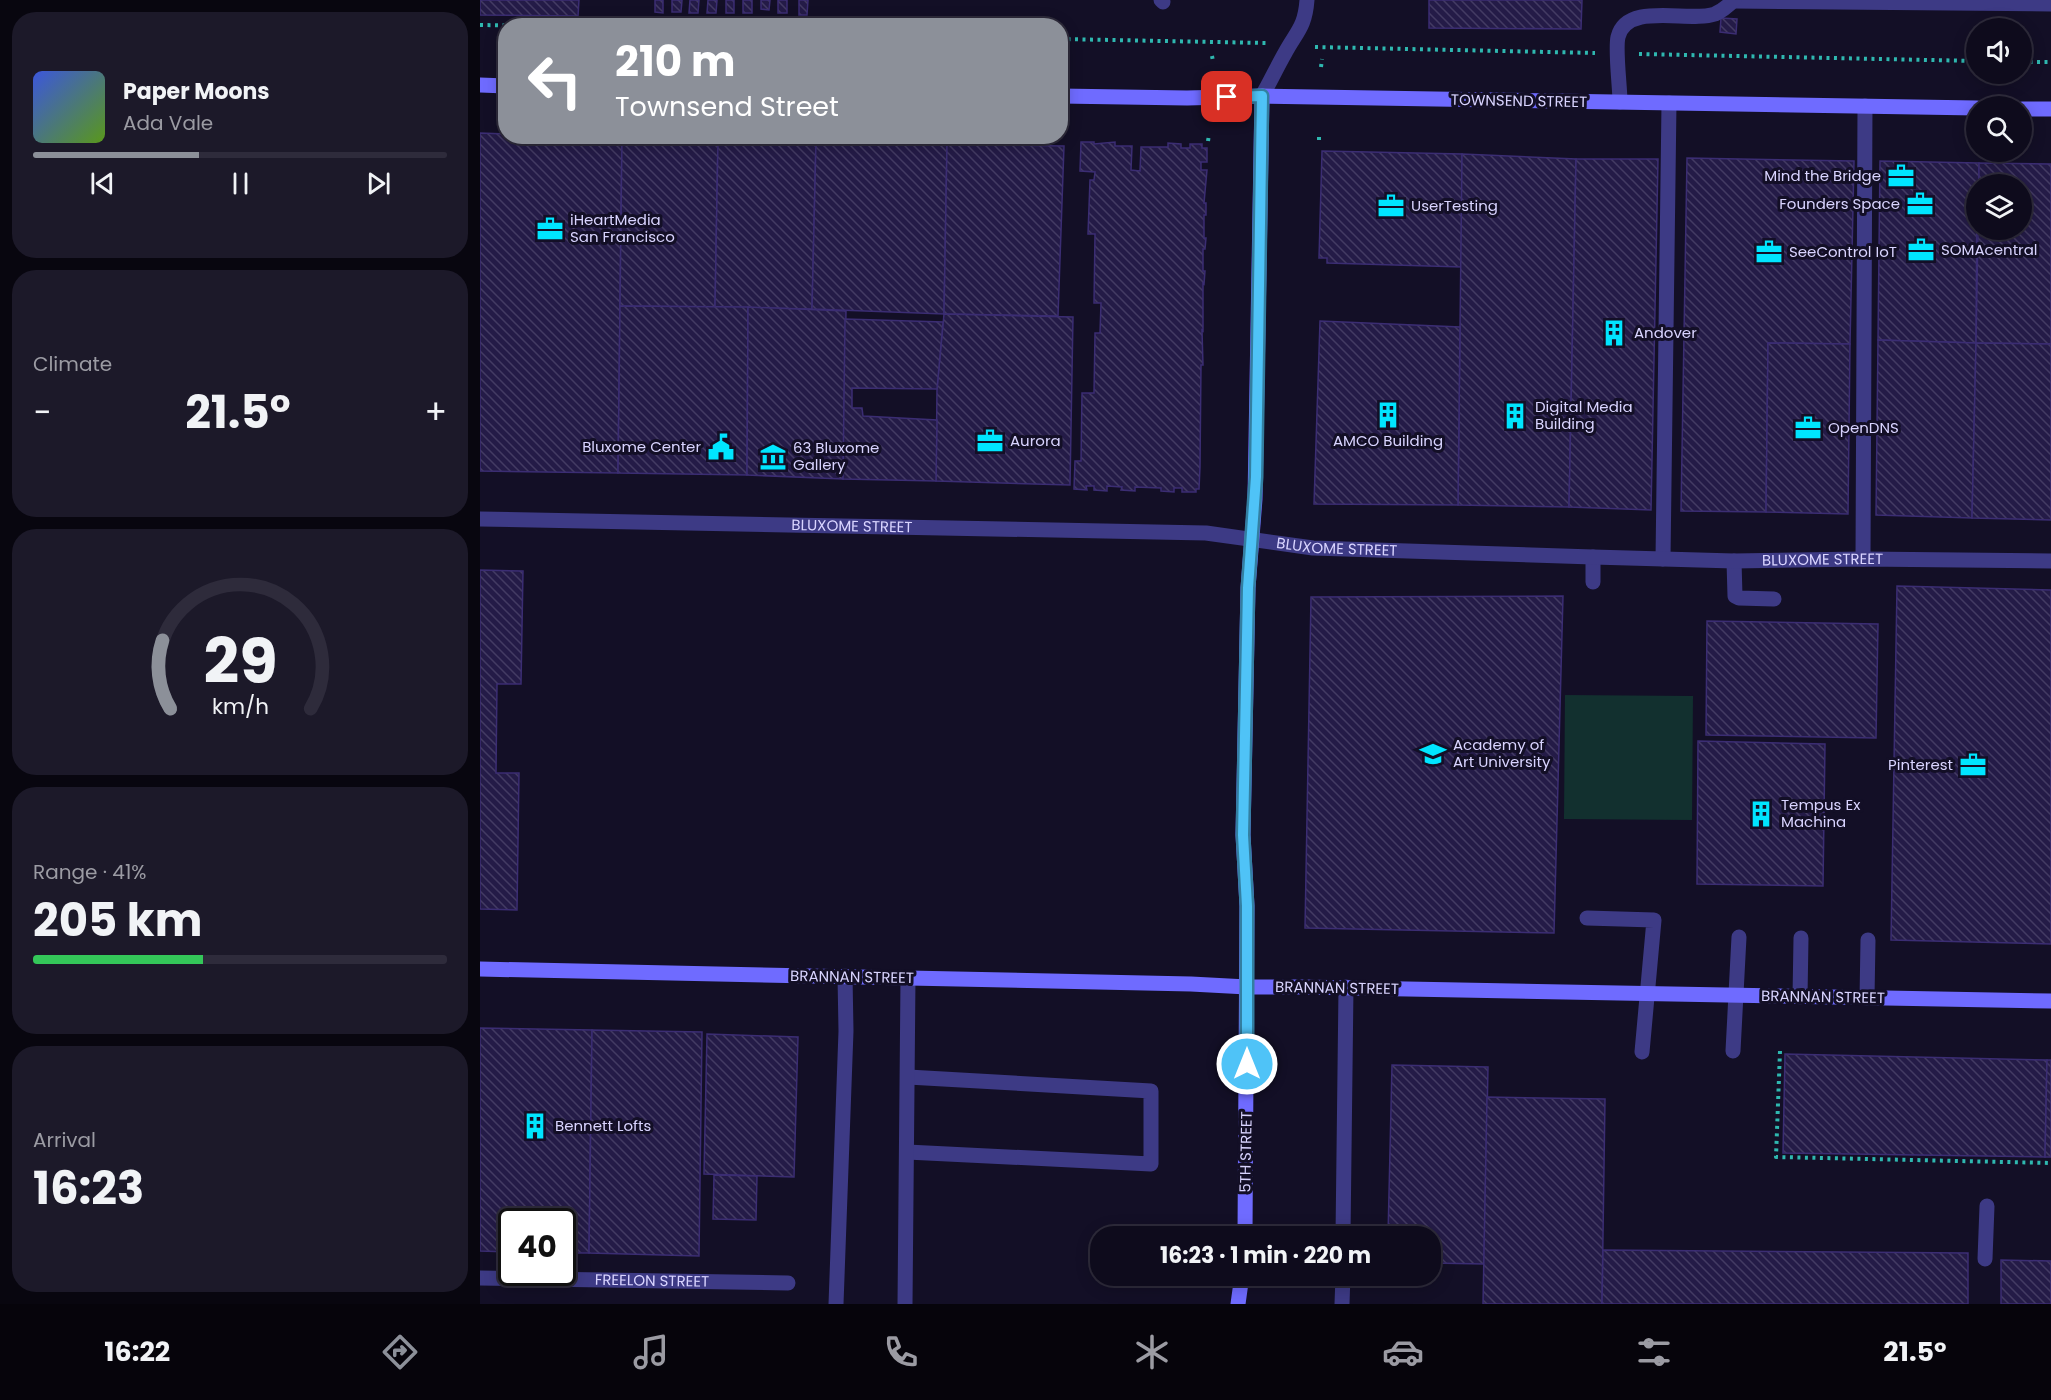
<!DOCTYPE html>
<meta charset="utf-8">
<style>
:root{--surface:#0e0b1c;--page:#1c1929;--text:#f1f3f6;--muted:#9b9ba3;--line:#2e2b3b;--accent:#8c9099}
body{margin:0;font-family:Poppins,sans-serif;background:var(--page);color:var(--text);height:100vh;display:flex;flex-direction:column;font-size:22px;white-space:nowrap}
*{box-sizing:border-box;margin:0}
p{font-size:20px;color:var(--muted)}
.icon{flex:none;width:33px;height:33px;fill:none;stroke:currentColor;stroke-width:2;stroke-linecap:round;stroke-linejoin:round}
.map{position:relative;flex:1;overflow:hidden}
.side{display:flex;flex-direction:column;gap:12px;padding:12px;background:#08060f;width:480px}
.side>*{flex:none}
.top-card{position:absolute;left:18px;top:18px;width:570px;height:126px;border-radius:24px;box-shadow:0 3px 15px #0003,0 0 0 2px var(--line);background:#8c9099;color:#fff;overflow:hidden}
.controls{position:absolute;left:1486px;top:18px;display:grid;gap:12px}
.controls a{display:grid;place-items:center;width:66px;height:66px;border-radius:50%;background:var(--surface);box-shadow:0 3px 15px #0003,0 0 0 2px var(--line);font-size:30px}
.speed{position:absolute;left:18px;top:1208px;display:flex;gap:12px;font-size:30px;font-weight:700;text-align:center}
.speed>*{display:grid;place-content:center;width:78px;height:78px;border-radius:50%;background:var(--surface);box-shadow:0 3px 15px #0003,0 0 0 2px var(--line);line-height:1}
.speed .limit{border:3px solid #111;border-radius:9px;background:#fff;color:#111}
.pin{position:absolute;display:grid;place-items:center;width:51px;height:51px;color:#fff;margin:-26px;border-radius:12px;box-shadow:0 3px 9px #0006}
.me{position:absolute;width:66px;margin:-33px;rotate:0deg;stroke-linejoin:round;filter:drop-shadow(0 0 4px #0008)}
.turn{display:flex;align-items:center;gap:21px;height:126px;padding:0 18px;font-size:27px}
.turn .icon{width:78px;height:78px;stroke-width:2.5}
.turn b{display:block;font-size:42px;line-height:51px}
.big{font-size:45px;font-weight:700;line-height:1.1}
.side .widget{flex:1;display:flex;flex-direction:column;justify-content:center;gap:9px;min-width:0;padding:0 21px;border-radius:24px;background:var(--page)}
.side .dial{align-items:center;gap:0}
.dial svg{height:156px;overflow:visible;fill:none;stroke:var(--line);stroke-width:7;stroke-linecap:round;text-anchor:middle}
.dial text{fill:var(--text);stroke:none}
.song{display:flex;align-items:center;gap:18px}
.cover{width:72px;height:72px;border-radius:9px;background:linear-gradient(135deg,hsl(230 70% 55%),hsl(90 70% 35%))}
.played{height:6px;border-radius:3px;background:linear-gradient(90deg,var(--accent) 40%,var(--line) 40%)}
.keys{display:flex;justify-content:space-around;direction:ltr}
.heat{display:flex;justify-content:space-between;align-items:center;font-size:33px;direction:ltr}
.charge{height:9px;border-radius:4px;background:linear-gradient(90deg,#34c759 41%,var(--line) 0)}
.trip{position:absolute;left:610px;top:1226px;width:351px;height:60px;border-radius:24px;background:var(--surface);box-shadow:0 3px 15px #0003,0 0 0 2px var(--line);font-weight:700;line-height:60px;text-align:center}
.menu{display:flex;height:96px;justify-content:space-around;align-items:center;background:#06040b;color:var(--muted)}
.menu .icon{width:42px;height:42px}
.menu .on{color:var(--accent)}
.menu b{font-size:27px;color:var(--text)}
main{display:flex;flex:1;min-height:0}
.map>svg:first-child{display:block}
</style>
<main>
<section class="side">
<div class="widget">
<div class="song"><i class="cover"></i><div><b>Paper Moons</b><p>Ada Vale</p></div></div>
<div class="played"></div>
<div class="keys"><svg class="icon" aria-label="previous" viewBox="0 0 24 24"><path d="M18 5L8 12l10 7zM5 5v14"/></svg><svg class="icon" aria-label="pause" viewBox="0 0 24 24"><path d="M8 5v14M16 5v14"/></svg><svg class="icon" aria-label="next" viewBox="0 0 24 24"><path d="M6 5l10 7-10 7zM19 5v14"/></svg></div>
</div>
<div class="widget"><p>Climate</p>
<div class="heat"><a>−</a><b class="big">21.5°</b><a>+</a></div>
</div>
<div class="widget dial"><svg viewBox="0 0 100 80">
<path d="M14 69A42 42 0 1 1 86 69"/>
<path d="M14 69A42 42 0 0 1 10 34" stroke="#8c9099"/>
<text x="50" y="56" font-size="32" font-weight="700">29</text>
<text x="50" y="72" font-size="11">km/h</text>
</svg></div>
<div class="widget"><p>Range · 41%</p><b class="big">205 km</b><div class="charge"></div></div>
<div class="widget"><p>Arrival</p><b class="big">16:23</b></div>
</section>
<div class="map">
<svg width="1571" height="1304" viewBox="0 0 1571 1304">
<defs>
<pattern id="building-back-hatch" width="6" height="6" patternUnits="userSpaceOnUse" patternTransform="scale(1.5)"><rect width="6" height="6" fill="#241b47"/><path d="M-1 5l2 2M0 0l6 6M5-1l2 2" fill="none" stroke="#433b63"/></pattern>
</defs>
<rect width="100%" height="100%" fill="#130f26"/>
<polygon fill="#12302f" points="1085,695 1213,696 1212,820 1084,819"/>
<g fill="url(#building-back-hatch)" stroke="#3b2d73" stroke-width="1.5">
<polygon points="0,0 99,0 98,16 0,15"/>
<polygon points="175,0 183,0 183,13 175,12"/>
<polygon points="192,0 202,0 201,12 192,12"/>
<polygon points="210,0 219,0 218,13 209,13"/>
<polygon points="228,0 237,0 236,13 227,13"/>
<rect x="246" y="0" width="8" height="13"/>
<rect x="263" y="0" width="9" height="13"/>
<polygon points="281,0 290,0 289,10 281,9"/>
<rect x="298" y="0" width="9" height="13"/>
<polygon points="319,0 328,0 327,15 319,15"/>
<polygon points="949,0 1102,0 1101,29 949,28"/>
<polygon points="1241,18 1257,19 1256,34 1240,32"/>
<polygon points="0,133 26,134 26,136 142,136 138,473 0,471"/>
<polygon points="142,136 238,139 235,307 140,306"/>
<polygon points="238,139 336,141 332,309 235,307"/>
<polygon points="336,141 467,144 464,314 332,309"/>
<polygon points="601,142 614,142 614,144 635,142 635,146 652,146 651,170 660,171 661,147 688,147 688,143 701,144 701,148 710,148 710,144 722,144 722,148 727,148 727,162 721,162 721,170 727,170 724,203 726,203 726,215 724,215 724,238 726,238 725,249 723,249 723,271 725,271 724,284 723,283 723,331 722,330 723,365 721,365 720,467 719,489 716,489 716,492 702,492 702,488 694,488 694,492 681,491 681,488 655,487 655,491 641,490 642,487 627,486 627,491 614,490 614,486 606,486 607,490 594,489 595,461 601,461 602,393 614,393 615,333 620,333 621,303 614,303 615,234 608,234 610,180 614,180 615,172 600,171"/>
<polygon points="467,144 584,146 578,316 464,314"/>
<polygon points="842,151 982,154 982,267 847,263 847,258 839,258"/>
<polygon points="982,154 1096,159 1089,507 978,505"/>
<polygon points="1207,158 1374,161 1370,344 1288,343 1286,512 1201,511"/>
<polygon points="1096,159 1178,159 1171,510 1089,507"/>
<polygon points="1400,161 1499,163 1499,184 1497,184 1496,343 1398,340"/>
<polygon points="1499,163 1571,164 1571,344 1496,343 1498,230 1542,230 1542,184 1499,184"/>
<polygon points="140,306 268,307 267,475 138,473"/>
<polygon points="268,307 366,311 363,479 267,475"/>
<polygon points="464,314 593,317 590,485 456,481 457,389"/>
<polygon points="365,319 463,322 457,389 372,388 372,408 382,408 383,416 457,420 456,481 363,479"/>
<polygon points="840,321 980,327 978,505 834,504"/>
<polygon points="1398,340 1496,343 1492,518 1396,515"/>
<polygon points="1288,343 1370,344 1368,514 1286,512"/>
<polygon points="1496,343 1571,344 1571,520 1492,518"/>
<polygon points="0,570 43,571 41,684 17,684 16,773 39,773 37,910 0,909"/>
<polygon points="1417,586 1571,590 1571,944 1411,940"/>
<polygon points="1083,596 1074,933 825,928 831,597"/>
<polygon points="1227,621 1398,624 1396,738 1226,735"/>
<polygon points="1218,741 1345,744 1343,886 1217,884"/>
<polygon points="0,1028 112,1030 109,1253 82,1253 82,1221 32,1221 32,1252 0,1251"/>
<polygon points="112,1030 222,1032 219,1256 109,1253"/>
<polygon points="227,1034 318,1037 314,1177 224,1174"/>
<polygon points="1305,1054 1567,1060 1565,1157 1303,1153"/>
<polygon points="1567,1060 1571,1060 1571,1157 1565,1157"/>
<polygon points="912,1065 1008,1067 1004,1264 951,1263 951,1236 908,1236"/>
<polygon points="1007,1097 1125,1099 1122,1304 1003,1304"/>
<polygon points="234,1175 277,1176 276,1220 233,1219"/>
<polygon points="1123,1250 1488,1253 1488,1304 1122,1304"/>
<polygon points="1521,1260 1571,1261 1571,1304 1521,1304"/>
</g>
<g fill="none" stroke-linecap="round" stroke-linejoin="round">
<g stroke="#2fb8b0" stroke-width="4" stroke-dasharray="3 4.5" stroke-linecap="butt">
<polyline points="0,25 77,26"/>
<polyline points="580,39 786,43"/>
<polyline points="835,47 1115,53"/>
<polyline points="1159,54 1497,61"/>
<polyline points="732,56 733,61"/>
<polyline points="1542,62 1571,62"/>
<polyline points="841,67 842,59"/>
<polyline points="839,137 839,141"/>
<polyline points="728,141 729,135"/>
<polyline points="1300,1051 1296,1157 1571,1163"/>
</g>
<g stroke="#3d3a85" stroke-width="15">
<polyline points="681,0 683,2"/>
<polyline points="1254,1 1571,4"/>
<path d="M782,96C790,82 797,67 805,53C817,31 825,27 827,0"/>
<path d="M1140,102C1140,87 1135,50 1138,37C1147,1 1209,23 1235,14C1242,11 1249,5 1254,0"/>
<polyline points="1183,559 1189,103"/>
<polyline points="1383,559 1385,106"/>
<polyline points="1254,561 1255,596 1259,598 1294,599"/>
<polyline points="1113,582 1113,557"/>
<polyline points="1107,918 1174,920 1162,1052"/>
<polyline points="1320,997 1321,938"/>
<polyline points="1387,998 1388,940"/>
<polyline points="1253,1051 1259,937"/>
<polyline points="427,1152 671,1164 671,1091 428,1077"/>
<polyline points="863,1236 866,987"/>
<polyline points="1505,1259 1507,1206"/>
<polyline points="356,1304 366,1031 365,976"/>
<polyline points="425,1304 428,978"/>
<polyline points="862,1304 863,1275"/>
</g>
<g stroke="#3d3a85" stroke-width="15">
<path id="s1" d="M0,519L726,533L833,548L1113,557L1254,561L1383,559L1571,561"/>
<path id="s2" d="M0,1278L308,1283"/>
</g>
<g stroke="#6f6bff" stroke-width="15">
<polyline points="0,85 26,86"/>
<polyline points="580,96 707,98 782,96 1497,108"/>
<polyline points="1542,109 1571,109"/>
<polyline points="0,969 711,984 767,987 822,987 1571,1001"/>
<polyline points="765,1236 767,906 763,835 768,588 775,499 782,96"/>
<polyline points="758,1304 762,1275"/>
</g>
</g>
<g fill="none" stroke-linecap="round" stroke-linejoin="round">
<g stroke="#337fa1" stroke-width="15">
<polyline id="route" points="747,97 782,96 776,477 768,588 763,835 767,906 767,1064"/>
</g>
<use href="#route" stroke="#4fc3f7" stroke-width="10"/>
</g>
<defs>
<g id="office-bare" transform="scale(2.07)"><path d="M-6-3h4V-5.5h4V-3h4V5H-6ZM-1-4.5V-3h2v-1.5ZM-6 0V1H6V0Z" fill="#00e5ff" stroke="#130f26" stroke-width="2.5" paint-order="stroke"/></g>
<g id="building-bare" transform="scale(2.07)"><path d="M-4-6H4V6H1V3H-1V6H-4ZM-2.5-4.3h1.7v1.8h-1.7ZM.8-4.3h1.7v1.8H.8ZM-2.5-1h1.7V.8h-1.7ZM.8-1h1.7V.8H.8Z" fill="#00e5ff" stroke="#130f26" stroke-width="2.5" paint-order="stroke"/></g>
<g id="civic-bare" transform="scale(2.07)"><path d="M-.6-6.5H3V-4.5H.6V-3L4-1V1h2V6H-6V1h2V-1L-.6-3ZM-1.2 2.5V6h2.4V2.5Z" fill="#00e5ff" stroke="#130f26" stroke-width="2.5" paint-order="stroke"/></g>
<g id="museum-bare" transform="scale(2.07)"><path d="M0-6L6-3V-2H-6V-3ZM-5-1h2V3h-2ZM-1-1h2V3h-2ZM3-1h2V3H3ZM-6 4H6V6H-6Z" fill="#00e5ff" stroke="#130f26" stroke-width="2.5" paint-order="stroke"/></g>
<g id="university-bare" transform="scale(2.07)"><path d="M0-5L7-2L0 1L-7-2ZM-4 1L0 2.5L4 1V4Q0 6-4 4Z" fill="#00e5ff" stroke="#130f26" stroke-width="2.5" paint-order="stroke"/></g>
</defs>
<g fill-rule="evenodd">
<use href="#office-bare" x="1421" y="176"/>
<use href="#office-bare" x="1440" y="204"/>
<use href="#office-bare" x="911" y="206"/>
<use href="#office-bare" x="70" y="229"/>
<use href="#office-bare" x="1441" y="250"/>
<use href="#office-bare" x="1289" y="252"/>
<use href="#building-bare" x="1134" y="333"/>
<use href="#building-bare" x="908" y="415"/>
<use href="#building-bare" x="1035" y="416"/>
<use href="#office-bare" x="1328" y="428"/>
<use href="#office-bare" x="510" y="441"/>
<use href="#civic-bare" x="241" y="447"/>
<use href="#museum-bare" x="293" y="457"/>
<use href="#university-bare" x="953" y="754"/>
<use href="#office-bare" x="1493" y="765"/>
<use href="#building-bare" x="1281" y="814"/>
<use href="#building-bare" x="55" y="1126"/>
</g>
<g text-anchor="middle" stroke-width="6" stroke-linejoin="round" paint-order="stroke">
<g font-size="15" fill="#d9d4ff" stroke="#130f26">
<text transform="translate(1039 101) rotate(1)" y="5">TOWNSEND STREET</text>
<text dy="5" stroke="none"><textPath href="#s1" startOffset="372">BLUXOME STREET</textPath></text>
<text dy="5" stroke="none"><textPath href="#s1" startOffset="858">BLUXOME STREET</textPath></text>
<text dy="5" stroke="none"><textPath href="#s1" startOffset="1344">BLUXOME STREET</textPath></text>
<text transform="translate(372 977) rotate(1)" y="5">BRANNAN STREET</text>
<text transform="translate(857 988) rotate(1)" y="5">BRANNAN STREET</text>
<text transform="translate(1343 997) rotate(1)" y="5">BRANNAN STREET</text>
<text transform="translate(766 1152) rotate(-89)" y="5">5TH STREET</text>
<text dy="5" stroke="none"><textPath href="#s2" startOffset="172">FREELON STREET</textPath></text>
</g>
<g font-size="15" fill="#d9d4ff" stroke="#130f26" text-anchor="start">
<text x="1401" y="181" text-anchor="end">Mind the Bridge</text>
<text x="1420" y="209" text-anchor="end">Founders Space</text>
<text x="931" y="211">UserTesting</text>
<text x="90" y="225">iHeartMedia<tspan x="90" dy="17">San Francisco</tspan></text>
<text x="1461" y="255">SOMAcentral</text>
<text x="1309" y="257">SeeControl IoT</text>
<text x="1154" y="338">Andover</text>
<text x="1055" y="412">Digital Media<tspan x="1055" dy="17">Building</tspan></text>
<text x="1348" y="433">OpenDNS</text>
<text x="530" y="446">Aurora</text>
<text x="908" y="446" text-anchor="middle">AMCO Building</text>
<text x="221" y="452" text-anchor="end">Bluxome Center</text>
<text x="313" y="453">63 Bluxome<tspan x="313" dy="17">Gallery</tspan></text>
<text x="973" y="750">Academy of<tspan x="973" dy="17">Art University</tspan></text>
<text x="1473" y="770" text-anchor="end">Pinterest</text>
<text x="1301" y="810">Tempus Ex<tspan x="1301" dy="17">Machina</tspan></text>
<text x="75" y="1131">Bennett Lofts</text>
</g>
</g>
</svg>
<div class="controls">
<a><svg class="icon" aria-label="sound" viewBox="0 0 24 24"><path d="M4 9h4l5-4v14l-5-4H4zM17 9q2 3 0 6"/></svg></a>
<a><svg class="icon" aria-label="search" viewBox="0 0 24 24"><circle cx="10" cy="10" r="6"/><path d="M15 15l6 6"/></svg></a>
<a><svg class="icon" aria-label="layers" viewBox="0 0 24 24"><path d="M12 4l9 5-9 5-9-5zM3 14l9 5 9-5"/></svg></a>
</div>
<div class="speed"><div class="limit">40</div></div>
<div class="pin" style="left:747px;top:97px;background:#d93025"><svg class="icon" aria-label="arrive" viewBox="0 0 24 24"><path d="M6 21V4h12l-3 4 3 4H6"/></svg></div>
<svg class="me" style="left:767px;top:1064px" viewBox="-20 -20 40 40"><circle r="17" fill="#4fc3f7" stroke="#fff" stroke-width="3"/><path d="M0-11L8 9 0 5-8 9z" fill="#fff"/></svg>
<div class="trip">16:23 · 1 min · 220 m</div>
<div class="top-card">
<div class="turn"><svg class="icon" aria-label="left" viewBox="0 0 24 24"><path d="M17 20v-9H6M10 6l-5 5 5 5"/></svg><div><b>210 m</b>Townsend Street</div></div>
</div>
</div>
</main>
<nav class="menu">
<b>16:22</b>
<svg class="icon on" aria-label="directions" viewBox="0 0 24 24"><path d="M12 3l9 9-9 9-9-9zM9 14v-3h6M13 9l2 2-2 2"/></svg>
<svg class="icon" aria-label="music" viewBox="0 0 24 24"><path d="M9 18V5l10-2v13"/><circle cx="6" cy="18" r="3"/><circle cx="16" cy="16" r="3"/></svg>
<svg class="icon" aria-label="phone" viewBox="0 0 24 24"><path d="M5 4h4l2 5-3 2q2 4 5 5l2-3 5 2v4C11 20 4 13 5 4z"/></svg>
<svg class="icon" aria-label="climate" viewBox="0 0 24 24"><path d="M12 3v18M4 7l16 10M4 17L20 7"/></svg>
<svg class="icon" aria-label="car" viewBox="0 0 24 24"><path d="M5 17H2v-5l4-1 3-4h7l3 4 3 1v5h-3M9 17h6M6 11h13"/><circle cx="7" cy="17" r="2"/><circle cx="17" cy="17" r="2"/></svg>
<svg class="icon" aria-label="filters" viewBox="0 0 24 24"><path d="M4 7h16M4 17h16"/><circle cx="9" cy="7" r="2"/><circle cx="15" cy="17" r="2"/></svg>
<b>21.5°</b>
</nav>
